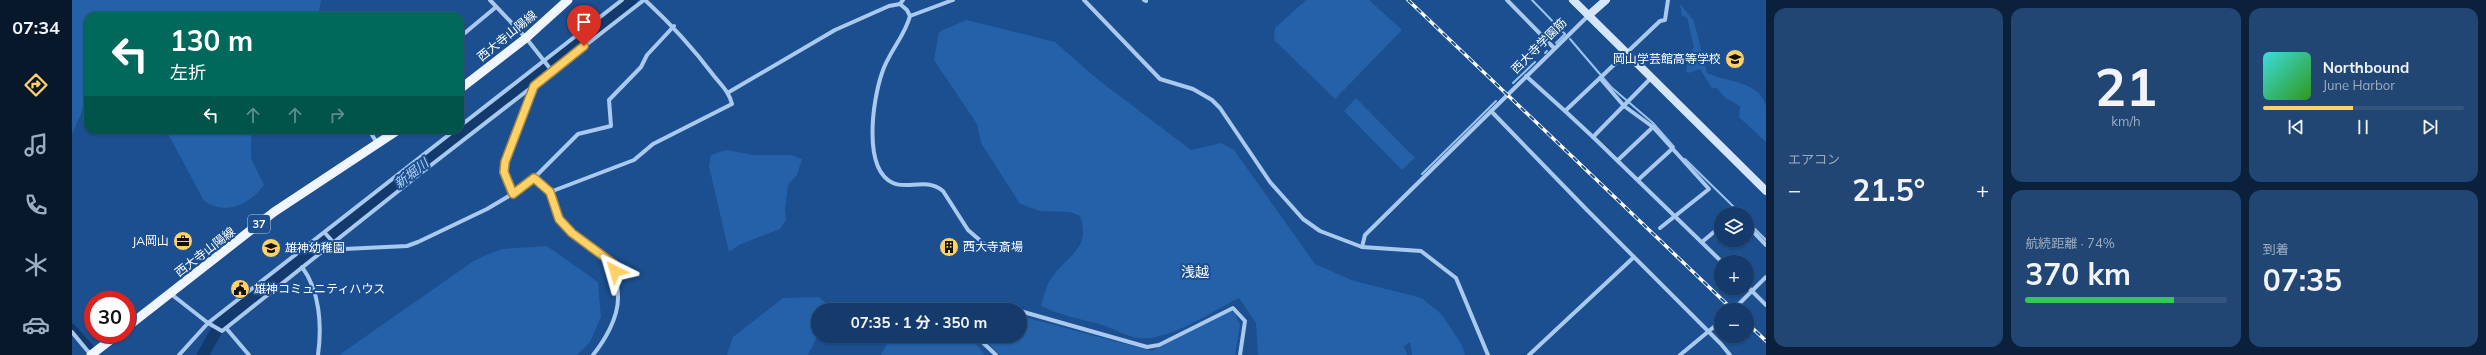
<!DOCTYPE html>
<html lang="ja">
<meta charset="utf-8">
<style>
:root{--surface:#143b6b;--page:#214673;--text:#f1f3f6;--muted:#9dadc1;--line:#33557e;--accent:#ffd166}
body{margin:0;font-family:Mulish,"Noto Sans JP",sans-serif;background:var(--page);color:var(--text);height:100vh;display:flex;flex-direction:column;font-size:15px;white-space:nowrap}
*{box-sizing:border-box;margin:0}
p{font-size:13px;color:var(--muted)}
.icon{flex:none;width:22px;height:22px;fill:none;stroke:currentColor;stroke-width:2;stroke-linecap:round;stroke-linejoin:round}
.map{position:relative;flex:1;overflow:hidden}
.drawer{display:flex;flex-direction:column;gap:8px;padding:8px;background:#0b203b;width:720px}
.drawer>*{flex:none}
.guide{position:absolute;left:12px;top:12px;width:380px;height:122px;border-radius:12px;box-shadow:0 1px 3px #0004,0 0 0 1px var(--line);background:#00695c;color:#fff;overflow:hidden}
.controls{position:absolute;left:1642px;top:207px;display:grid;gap:8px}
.controls a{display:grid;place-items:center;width:40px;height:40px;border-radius:50%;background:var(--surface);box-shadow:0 1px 3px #0004,0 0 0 1px var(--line);font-size:20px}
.speed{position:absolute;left:12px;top:291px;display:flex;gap:8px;font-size:20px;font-weight:700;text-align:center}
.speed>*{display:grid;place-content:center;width:52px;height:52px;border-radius:50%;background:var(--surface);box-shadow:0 1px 3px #0004,0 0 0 1px var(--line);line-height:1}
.speed .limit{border:6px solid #d22;background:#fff;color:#111}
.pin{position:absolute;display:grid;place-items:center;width:34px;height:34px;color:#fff;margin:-41px -17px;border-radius:50% 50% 50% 0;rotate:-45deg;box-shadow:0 0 4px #0007}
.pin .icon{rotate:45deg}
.me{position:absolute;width:44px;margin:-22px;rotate:320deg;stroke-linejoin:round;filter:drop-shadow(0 0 3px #0008)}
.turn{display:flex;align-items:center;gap:14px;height:84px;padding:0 20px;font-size:18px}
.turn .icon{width:52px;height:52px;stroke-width:2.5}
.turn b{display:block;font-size:28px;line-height:34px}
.lanes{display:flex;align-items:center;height:38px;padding:0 20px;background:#0003;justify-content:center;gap:20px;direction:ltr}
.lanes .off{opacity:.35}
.big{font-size:30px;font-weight:700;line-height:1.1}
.drawer .card{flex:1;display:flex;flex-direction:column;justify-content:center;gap:6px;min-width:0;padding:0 14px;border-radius:12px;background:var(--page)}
.drawer .dial{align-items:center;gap:0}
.dial b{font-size:52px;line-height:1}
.song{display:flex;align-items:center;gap:12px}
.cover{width:48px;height:48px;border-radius:6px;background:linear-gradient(135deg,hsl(180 70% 55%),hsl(110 70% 35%))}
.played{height:4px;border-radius:2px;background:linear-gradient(90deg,var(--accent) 45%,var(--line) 45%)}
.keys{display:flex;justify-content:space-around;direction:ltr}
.heat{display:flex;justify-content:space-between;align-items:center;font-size:22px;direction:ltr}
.charge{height:6px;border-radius:3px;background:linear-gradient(90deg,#34c759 74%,var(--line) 0)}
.drawer .tiles{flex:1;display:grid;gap:8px;grid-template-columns:repeat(3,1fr)}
.card:first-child{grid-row:span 2}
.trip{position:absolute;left:739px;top:303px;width:216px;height:40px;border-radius:20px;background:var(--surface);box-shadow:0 1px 3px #0004,0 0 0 1px var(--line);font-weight:700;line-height:40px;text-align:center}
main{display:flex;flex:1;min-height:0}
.dock{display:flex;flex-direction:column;width:72px;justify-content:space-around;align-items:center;background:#08182b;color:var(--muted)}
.dock .icon{width:28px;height:28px}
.dock .active{color:var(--accent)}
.dock b{font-size:18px;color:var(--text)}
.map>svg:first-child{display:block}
</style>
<main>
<nav class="dock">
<b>07:34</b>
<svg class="icon active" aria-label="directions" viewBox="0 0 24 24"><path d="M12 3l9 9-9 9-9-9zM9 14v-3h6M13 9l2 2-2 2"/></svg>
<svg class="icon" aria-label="music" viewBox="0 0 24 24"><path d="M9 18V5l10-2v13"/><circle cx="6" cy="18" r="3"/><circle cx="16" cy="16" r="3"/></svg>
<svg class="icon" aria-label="phone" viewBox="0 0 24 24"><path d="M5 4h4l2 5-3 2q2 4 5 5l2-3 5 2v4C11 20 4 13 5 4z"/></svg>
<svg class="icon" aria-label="climate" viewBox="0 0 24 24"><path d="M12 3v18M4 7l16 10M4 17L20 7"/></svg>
<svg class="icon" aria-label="car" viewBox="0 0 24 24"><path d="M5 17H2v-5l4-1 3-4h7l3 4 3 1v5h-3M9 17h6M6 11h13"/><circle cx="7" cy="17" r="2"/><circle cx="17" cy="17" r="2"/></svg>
</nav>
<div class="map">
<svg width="1694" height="355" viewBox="0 0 1694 355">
<rect width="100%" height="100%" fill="#1b4f8f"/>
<g fill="#2461a8">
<polygon points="0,0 249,0 246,16 16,16 16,98 0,134"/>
<polygon points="1234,0 1297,0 1330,30 1263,99 1202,40 1203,28"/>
<path d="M1608,4L1622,21L1635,73C1656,83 1685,80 1694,105C1694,114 1694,132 1694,142L1667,117L1668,106L1653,98L1645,88H1640L1628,69L1616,73L1614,71L1617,55L1622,47L1615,17L1610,16Z"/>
<path d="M894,20L983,42L1024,78L1119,150L1149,143L1162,150L1243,264L1282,281L1350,298L1370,315L1390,345L1393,355H1340L1338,342L1332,346L1335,355H1186L1184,323L1167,298C1141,311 1097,341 1068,338C1054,337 1044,329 1030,325C1010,319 989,316 969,306C972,297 974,284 980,277C997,254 1019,248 1008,216L998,212L968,211L948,204L909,143L905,124L862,60L867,32Z"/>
<polygon points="1284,98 1343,158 1330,170 1272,111"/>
<path d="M94,130H179V158L192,185C177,205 155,216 132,201Z"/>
<polygon points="654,150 682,155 719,155 730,159 725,175 716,185 713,209 714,220 708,229 667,245 657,252 637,166 639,155"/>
<polygon points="475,246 526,282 529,317 518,342 505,355 267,355 403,260 429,249"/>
<polygon points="747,297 756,305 754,310 746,310 746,335 736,355 655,355 661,337 711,298"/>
<polygon points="1158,310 1163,313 1168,325 1163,355 928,355 909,336 948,336 948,316 1080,351"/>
<polygon points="819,336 898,336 913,355 809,355"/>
</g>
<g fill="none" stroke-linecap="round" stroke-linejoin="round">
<g stroke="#9cc4f0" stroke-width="2">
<polyline points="1460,0 1493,34 1484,43"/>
<polyline points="1498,39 1539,87 1581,123 1602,147"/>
<polyline points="1473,53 1475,51"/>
<polyline points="1441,83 1463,62"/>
<polyline points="1613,159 1669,214"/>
<polyline points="1350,174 1424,101"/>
<polyline points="1675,221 1694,240"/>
</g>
<polyline stroke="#123a6d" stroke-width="7" points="0,327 18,347"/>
<polyline stroke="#123a6d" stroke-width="12" points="131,355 149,322 559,0"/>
<g stroke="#a9c9ee" stroke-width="4">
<polyline points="418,0 454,38 480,71"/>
<path d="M881,0L838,16C833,36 816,53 810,73C801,99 790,169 821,183C836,190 854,177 871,191L896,230L918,249"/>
<polyline points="1012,0 1088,79 1121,89 1140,100 1148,108 1198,182 1231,219 1248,231 1290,247 1349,251 1384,278 1416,355"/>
<polyline points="1072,0 1074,1"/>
<polyline points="1435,0 1482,48"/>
<polyline points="828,4 835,10 838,16"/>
<polyline points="388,37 424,7"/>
<polyline points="1454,76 1493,111"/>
<polyline points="1579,78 1521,137 1650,262"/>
<polyline points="657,92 763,30 817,6 828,4 831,0"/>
<polyline points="1419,111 1515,210 1649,344 1658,355"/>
<polyline points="388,126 550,0"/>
<polyline points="1581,127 1637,189 1588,228"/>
<polyline points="297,130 305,143"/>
<polyline points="1521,137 1493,111 1528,78"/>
<polyline points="346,160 354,169"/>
<polyline points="1546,160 1581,127 1552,106 1528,78 1588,21 1593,20 1596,0"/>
<path d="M462,178L478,192L487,219L543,267C544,277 546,288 546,298C546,318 533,340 521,355"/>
<polyline points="1566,180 1600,149"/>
<path d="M478,192L562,160L581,144L660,104C657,92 650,86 642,76C621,48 599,24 573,0"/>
<polyline points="441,194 431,167 461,86"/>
<polyline points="1663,214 1665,214"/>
<polyline points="1675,225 1694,245"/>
<polyline points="253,233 261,242"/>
<polyline points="1630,242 1649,226"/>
<polyline points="1290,247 1293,235 1516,16"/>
<polyline points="251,250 335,246 346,242 415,209 447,190 462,178 506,134 539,126 537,100 569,67 575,55 602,26"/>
<path d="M230,267C248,291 250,326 246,355"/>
<polyline points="189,283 197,293"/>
<polyline points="1675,286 1694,305"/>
<polyline points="99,294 136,323 383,130"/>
<polyline points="905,310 912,305 942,310"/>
<polyline points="1661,310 1694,277"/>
<polyline points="948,311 1075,347 1087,345 1161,308 1173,321 1168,355"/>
<polyline points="154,328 177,355"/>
<polyline points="0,332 19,355"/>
<polyline points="904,336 924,355"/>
<polyline points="107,355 136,323 150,331 154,328 354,169 572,0"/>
<polyline points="1457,355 1562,257"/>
<polyline points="1608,355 1649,321"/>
</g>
<g stroke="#d6e6fa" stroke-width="8">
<polyline points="1501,0 1694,191"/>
<polyline points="1517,15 1534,0"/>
</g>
<g stroke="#f0f6ff" stroke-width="9">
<polyline points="388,89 454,38 496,0"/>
<polyline points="55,327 202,212 326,130"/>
<polyline points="19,355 46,334"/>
</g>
<g stroke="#fff" stroke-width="3.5">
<g id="rail">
<polyline points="1336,0 1661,310"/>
<polyline points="1675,323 1694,341"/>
</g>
</g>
<use href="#rail" stroke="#1b4f8f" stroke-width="2" stroke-dasharray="6" stroke-linecap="butt"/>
</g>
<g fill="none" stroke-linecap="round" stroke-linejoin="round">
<g stroke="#a68842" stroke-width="10">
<polyline id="route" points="512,46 462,86 433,162 432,172 441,194 462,178 478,192 487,219 500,233 542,264 543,271"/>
</g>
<use href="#route" stroke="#ffd166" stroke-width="7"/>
</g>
<defs>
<g id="school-disc" transform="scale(1)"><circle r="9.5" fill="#ffd166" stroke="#1b4f8f"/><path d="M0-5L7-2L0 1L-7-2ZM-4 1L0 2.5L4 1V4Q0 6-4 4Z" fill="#111"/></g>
<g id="office-disc" transform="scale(1)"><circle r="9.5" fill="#ffd166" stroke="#1b4f8f"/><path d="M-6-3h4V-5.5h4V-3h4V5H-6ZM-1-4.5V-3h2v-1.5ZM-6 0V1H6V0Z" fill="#111"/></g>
<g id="building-disc" transform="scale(1)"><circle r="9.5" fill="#ffd166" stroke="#1b4f8f"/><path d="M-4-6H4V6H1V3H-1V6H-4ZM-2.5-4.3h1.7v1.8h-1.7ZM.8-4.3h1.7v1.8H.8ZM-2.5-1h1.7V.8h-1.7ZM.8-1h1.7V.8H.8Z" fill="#111"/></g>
<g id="civic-disc" transform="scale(1)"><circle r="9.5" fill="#ffd166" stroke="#1b4f8f"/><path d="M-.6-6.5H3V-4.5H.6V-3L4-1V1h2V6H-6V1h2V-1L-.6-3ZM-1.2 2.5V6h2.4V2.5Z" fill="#111"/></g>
</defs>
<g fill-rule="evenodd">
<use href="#school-disc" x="1663" y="59"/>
<use href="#office-disc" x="111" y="241"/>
<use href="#building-disc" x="877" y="247"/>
<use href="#school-disc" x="199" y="248"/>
<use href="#civic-disc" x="168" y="289"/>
</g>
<g text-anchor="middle" stroke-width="4" stroke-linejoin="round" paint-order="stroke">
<rect fill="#1b4f8f" stroke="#bbcadd" stroke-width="1" x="176" y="215" width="22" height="18" rx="3"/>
<g font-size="11" font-weight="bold" fill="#fff">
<text x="187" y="228">37</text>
</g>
<g font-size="12" fill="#fff" stroke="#1b4f8f">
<text transform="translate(435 36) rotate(-39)" y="4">西大寺山陽線</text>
<text transform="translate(1467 46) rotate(-45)" y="4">西大寺学園筋</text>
<text transform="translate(133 252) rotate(-38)" y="4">西大寺山陽線</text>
</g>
<g font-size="12" fill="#fff" stroke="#1b4f8f" text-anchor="start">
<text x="1649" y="63" text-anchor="end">岡山学芸館高等学校</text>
<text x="97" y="245" text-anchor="end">JA岡山</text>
<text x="891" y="251">西大寺斎場</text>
<text x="213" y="252">雄神幼稚園</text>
<text x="182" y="293">雄神コミュニティハウス</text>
</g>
<g font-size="13" font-style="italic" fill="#b5d3f5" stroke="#1b4f8f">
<text transform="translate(339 173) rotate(-38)" y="5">新堀川</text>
</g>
<g font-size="14" fill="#fff" stroke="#1b4f8f">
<text x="1123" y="277">浅越</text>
</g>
</g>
</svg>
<div class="controls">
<a><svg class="icon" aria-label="layers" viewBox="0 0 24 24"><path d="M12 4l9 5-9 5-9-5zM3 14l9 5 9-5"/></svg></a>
<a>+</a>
<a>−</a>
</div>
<div class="speed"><div class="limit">30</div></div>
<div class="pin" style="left:512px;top:46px;background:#d93025"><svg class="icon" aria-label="arrive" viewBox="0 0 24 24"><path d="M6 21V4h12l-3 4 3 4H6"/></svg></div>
<svg class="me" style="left:543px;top:271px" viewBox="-20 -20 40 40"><path d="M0-17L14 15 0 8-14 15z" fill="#ffd166" stroke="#fff" stroke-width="4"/></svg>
<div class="trip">07:35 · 1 分 · 350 m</div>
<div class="guide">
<div class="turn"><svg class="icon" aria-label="left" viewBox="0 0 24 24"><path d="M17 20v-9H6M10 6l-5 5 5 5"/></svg><div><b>130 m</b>左折</div></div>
<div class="lanes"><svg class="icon" aria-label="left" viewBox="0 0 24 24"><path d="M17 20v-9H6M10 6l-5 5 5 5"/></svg><svg class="icon off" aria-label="ahead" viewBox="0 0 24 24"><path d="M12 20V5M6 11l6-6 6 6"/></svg><svg class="icon off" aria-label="ahead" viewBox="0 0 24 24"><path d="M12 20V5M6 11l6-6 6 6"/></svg><svg class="icon off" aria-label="right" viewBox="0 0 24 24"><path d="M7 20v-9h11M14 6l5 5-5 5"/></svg></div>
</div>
</div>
<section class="drawer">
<div class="tiles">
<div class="card"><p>エアコン</p>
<div class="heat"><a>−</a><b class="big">21.5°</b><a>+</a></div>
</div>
<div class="card dial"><b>21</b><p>km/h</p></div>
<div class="card">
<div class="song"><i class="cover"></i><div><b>Northbound</b><p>June Harbor</p></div></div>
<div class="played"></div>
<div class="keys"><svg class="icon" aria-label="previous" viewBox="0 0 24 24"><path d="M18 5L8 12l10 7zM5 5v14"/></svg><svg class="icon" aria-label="pause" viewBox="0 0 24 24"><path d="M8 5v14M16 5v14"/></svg><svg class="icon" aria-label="next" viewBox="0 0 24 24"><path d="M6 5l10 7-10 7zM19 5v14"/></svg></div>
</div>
<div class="card"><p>航続距離 · 74%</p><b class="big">370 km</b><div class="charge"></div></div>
<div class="card"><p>到着</p><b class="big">07:35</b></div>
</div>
</section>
</main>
